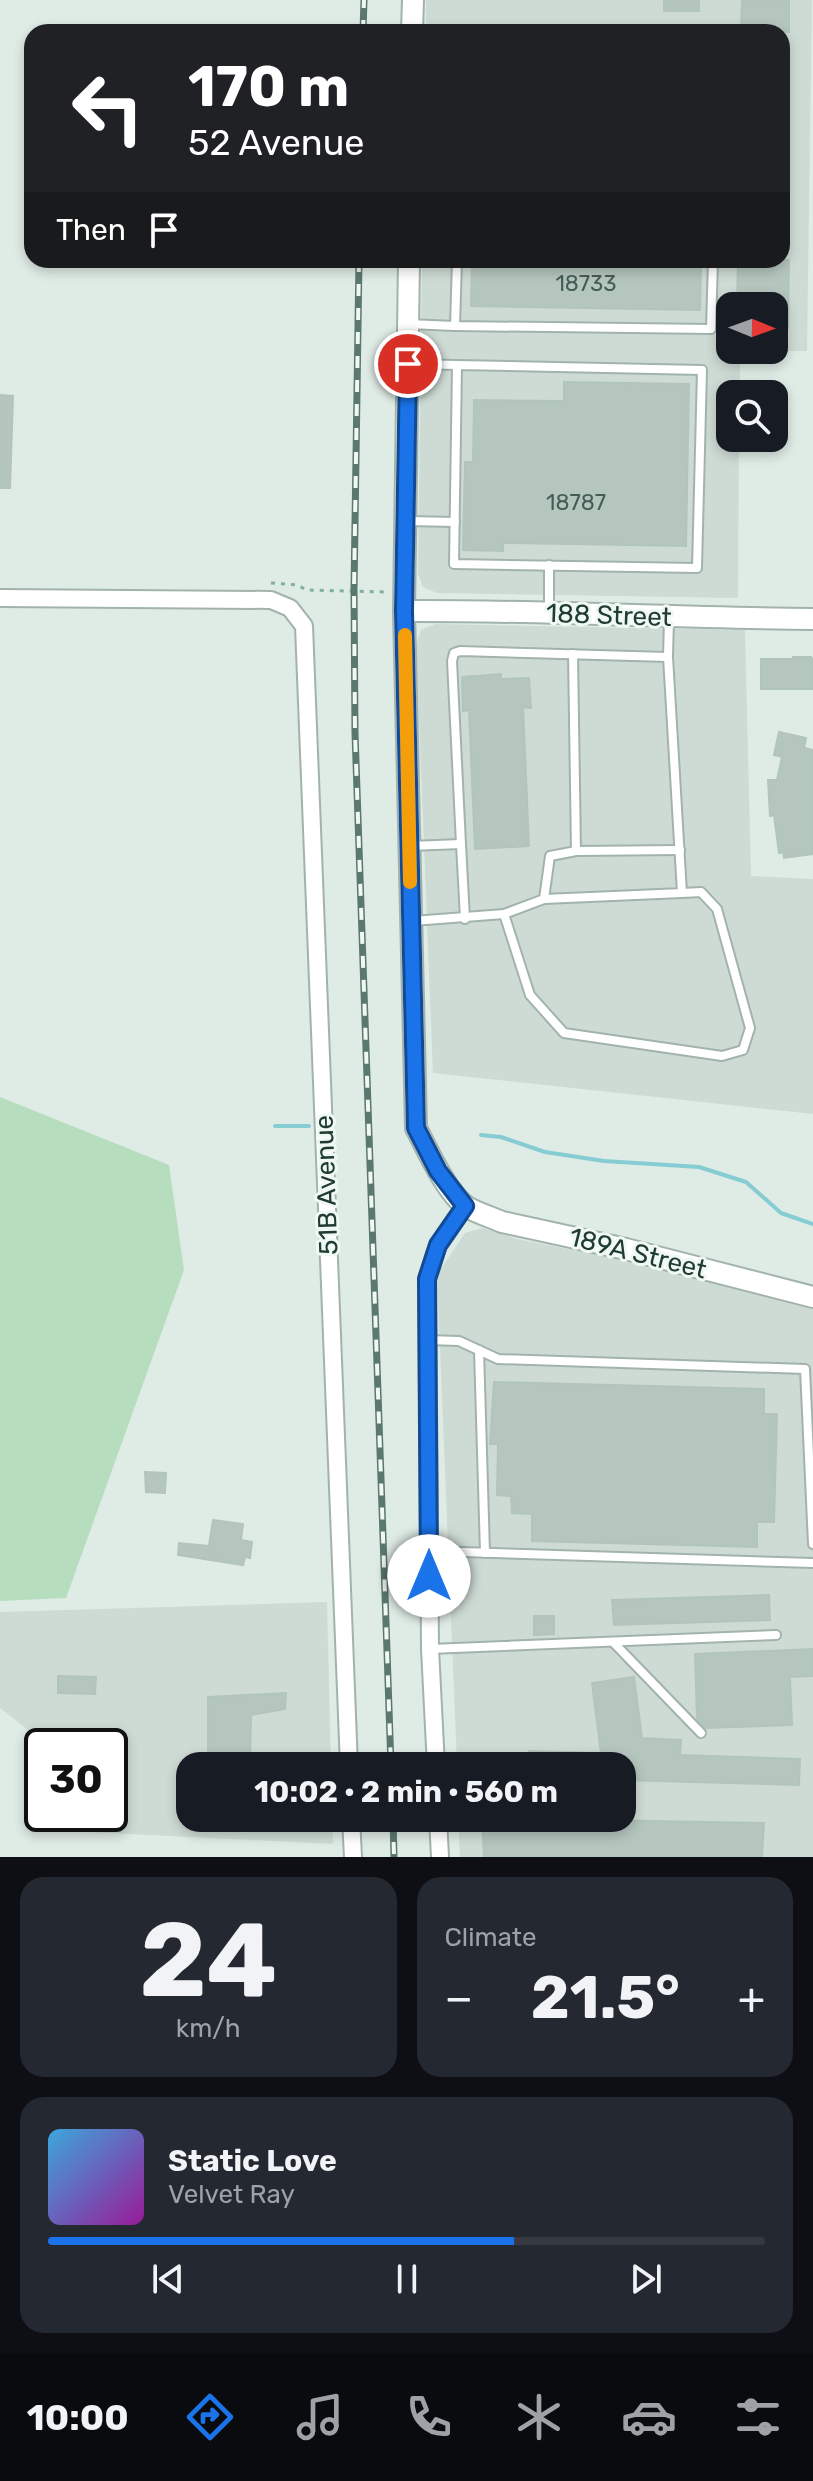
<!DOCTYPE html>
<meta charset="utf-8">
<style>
:root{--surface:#171b24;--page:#242831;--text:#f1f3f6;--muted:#9ea1a6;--line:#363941;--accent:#1a73e8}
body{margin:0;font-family:Rubik,sans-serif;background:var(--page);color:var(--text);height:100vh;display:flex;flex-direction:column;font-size:30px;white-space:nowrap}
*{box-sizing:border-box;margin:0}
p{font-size:26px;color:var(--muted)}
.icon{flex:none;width:44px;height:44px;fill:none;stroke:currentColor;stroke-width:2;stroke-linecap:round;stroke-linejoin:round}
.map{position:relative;height:1857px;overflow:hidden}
.drawer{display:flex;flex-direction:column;gap:20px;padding:20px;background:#0d0f14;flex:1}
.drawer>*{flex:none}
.hud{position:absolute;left:24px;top:24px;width:766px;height:244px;border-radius:24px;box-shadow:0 4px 12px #0003;background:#202124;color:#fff;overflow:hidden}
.needle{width:52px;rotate:91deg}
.tools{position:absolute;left:716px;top:292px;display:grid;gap:16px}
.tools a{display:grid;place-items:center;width:72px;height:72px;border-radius:16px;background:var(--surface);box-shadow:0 4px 12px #0003;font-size:40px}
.speed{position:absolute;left:24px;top:1728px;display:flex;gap:16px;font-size:40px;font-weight:700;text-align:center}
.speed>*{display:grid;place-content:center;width:104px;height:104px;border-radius:50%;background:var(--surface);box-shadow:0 4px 12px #0003;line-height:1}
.speed .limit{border:4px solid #111;border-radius:12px;background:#fff;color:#111}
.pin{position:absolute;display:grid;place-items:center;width:68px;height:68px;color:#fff;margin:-34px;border:4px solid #fff;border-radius:50%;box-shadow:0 2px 8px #0007}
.me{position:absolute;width:88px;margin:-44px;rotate:0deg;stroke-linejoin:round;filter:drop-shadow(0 0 6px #0008)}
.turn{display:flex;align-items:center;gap:28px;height:168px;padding:0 32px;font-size:36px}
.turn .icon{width:104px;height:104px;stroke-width:2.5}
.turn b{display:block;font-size:56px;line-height:68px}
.then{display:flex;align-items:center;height:76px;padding:0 32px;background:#0003;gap:16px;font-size:30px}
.big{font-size:60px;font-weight:700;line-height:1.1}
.drawer .widget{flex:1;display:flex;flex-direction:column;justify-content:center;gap:12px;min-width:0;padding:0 28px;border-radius:24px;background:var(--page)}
.drawer .dial{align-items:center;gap:0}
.dial b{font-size:104px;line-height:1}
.song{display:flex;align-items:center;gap:24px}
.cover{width:96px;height:96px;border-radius:12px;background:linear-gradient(135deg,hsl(200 70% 55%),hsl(300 70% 35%))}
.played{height:8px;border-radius:4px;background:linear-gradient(90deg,var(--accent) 65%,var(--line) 65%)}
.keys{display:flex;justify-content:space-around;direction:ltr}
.heat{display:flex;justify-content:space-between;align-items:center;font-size:44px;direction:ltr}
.drawer .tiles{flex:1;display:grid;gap:20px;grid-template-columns:1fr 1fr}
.widget:last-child{grid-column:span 2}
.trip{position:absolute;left:176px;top:1752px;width:460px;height:80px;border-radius:24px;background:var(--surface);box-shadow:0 4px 12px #0003;font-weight:700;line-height:80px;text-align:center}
.tab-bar{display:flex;height:128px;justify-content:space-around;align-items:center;background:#090b0e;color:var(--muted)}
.tab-bar .icon{width:56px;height:56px}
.tab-bar .active{color:var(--accent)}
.tab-bar b{font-size:36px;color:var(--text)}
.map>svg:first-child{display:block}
</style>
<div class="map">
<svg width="813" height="1857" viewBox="0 0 813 1857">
<rect width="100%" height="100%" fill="#dfebe5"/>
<g fill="#cedbd4" fill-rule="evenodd">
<path d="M426,0H812L807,351H740V394H730V438H739L738,598L437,593L423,587L418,574L422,260H782V32H426ZM730,306H774V350H730Z"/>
<polygon points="435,624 745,630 751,876 813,879 813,1114 433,1073 416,644 421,630"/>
<polygon points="483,1228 517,1239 665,1268 813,1306 813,1857 460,1857 458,1818 622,1818 622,1766 457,1766 437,1275 465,1233"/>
<polygon points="327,1602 331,1766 190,1766 190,1818 332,1818 333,1844 89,1832 79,1814 110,1814 110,1746 42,1746 42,1754 27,1729 0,1708 0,1612"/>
</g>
<polygon fill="#b7ddbf" points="0,1097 169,1165 184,1270 66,1598 0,1601"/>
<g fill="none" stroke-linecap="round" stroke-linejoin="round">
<g stroke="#85ccd3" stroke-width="4">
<polyline points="275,1126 309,1126"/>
<polyline points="481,1135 501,1137 545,1152 604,1161 699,1167 746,1182 781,1213 813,1224"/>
</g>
</g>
<g fill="#b5c6be" stroke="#b2c5bc" stroke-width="2">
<rect x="664" y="0" width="35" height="11"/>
<polygon points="742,0 789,0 789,32 741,32"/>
<polygon points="472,260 701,260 700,310 471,306"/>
<polygon points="738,260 789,260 788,328 774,328 774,306 737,306"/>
<polygon points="564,382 689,384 686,546 503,543 503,551 463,550 465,462 473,462 474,400 564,401"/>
<polygon points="0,395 13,396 10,488 0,488"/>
<polygon points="793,657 811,657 813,660 813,689 761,689 761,659 793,659"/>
<polygon points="501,674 501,679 529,678 531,708 523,707 529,846 475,849 469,710 463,711 462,677"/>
<polygon points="779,732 806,738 804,748 813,750 813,854 784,858 783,852 779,853 774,815 770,816 768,780 777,780 782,757 774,755"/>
<polygon points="494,1382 764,1389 764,1414 777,1414 774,1522 757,1522 757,1547 532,1541 532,1514 512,1513 511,1496 497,1495 498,1444 490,1444"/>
<polygon points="145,1472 166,1473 165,1493 146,1492"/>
<polygon points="213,1520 243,1524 241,1540 252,1542 250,1558 245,1557 243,1565 178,1555 179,1543 209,1546"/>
<polygon points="769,1595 770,1620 614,1625 612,1600"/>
<polygon points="534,1616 554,1616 554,1634 534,1635"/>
<polygon points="813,1649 813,1676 790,1677 792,1725 706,1728 697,1718 695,1654"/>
<polygon points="58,1676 96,1677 95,1694 58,1693"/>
<polygon points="634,1677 642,1738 681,1740 680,1755 800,1759 799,1785 622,1780 622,1766 528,1766 529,1751 601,1753 592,1683"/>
<polygon points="286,1693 285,1709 251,1715 250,1766 208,1766 208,1697"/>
<polygon points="482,1818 764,1823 762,1857 484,1857"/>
</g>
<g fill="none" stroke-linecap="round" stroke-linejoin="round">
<g stroke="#a2b3ac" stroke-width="12">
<g id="service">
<polyline points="457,260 455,326 711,329 713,260"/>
<polyline points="408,324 455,326"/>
<polyline points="410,364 457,365 702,370 697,568 454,564 457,365"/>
<polyline points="408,521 455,522"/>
<polyline points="549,612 549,565"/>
<polyline points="461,844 452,661 454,653 460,651 668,657"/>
<polyline points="410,846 461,844 465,919"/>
<polyline points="576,851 680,850"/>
<polyline points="544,899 550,856 576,851 573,654"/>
<polyline points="504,914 530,995 564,1033 722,1056 743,1050 750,1028 717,909 701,892 682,893"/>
<polyline points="413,921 504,914 544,899 682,893 668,657 669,618"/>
<polyline points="427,1340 459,1341 498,1359 805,1369 813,1544"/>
<polyline points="479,1350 485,1553"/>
<polyline points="430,1551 813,1563"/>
<polyline points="613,1642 701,1733"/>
<polyline points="430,1649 776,1635"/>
</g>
</g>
<g stroke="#a2b3ac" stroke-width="20">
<g id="minor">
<polyline points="0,598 271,600 290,608 304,626 349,1766"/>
<polyline points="436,1766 430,1649 427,1279 438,1245 465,1206"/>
<polyline points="351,1818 353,1857"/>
<polyline points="438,1818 440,1857"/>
</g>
</g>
<g stroke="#a2b3ac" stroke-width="24">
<g id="tertiary">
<polyline points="412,32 413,0"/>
<path d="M409,260L404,611L416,1128C427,1149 447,1194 467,1207C477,1213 491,1217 502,1222L626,1249L813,1297"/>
<path d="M404,611C541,610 677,618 813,619"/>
</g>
</g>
<polyline stroke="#7eb09d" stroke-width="3" stroke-dasharray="4 6" stroke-linecap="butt" points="271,583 297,585 307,590 386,592"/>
<use href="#service" stroke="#fff" stroke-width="8"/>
<use href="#minor" stroke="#fff" stroke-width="16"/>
<use href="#tertiary" stroke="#fff" stroke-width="20"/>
<g stroke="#5a786e" stroke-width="7">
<g id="rail">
<polyline points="363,32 364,0"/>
<polyline points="359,260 354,590 355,733 391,1766"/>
<polyline points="393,1818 394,1857"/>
</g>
</g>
<use href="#rail" stroke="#f0f8f3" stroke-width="4" stroke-dasharray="12" stroke-linecap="butt"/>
</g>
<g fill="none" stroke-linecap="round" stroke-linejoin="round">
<g stroke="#114b97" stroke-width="20">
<polyline id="route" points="408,364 404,611 416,1128 438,1171 465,1206 438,1245 427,1279 429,1576"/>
</g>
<use href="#route" stroke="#1a73e8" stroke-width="14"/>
<polyline stroke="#f59e0b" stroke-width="14" points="405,635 410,882"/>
</g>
<g text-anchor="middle" stroke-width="6" stroke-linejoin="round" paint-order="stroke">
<g font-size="22" fill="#455e55">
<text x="586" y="291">18733</text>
<text x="576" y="510">18787</text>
</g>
<g font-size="26" fill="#203c32" stroke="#f0f8f3">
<text transform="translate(609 615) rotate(2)" y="9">188 Street</text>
<text transform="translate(326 1185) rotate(-92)" y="9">51B Avenue</text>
<text transform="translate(638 1253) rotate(14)" y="9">189A Street</text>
</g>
</g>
</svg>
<div class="tools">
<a><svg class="needle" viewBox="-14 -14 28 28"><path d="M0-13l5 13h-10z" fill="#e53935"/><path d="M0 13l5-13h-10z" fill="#9ea1a6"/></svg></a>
<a><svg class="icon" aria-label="search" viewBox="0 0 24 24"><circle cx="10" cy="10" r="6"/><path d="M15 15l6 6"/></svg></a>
</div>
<div class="speed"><div class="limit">30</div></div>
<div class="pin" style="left:408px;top:364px;background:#d93025"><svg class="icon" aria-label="arrive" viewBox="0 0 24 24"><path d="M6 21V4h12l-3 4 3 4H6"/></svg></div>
<svg class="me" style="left:429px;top:1576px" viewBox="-20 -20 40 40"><circle r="19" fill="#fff"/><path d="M0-13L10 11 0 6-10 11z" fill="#1a73e8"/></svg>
<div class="trip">10:02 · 2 min · 560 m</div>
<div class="hud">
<div class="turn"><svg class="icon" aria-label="left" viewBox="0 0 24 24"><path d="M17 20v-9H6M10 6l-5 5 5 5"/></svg><div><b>170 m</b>52 Avenue</div></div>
<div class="then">Then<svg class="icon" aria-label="arrive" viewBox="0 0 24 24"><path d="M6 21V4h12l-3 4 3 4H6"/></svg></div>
</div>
</div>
<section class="drawer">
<div class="tiles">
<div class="widget dial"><b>24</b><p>km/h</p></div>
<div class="widget"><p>Climate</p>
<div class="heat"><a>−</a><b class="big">21.5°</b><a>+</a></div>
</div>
<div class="widget">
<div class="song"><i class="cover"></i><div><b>Static Love</b><p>Velvet Ray</p></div></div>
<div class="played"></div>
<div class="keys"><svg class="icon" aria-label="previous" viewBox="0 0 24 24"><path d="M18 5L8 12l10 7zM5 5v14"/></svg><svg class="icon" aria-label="pause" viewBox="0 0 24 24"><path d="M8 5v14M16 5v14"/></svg><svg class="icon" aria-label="next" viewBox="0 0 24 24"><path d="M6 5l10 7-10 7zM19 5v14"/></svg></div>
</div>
</div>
</section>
<nav class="tab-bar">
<b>10:00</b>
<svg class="icon active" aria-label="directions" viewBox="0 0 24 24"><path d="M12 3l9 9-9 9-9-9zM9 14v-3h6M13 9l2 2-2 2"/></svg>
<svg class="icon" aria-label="music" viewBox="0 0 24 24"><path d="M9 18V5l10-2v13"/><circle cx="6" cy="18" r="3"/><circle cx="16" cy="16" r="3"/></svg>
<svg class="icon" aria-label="phone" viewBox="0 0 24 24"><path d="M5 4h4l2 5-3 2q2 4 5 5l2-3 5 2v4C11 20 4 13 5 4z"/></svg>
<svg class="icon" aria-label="climate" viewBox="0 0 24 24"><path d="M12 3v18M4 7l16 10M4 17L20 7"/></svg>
<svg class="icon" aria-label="car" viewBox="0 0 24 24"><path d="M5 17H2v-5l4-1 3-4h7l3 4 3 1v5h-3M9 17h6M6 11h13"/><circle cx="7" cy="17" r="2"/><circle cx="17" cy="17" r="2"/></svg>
<svg class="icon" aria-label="filters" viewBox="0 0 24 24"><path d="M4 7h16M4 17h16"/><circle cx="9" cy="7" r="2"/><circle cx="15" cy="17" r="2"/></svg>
</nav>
